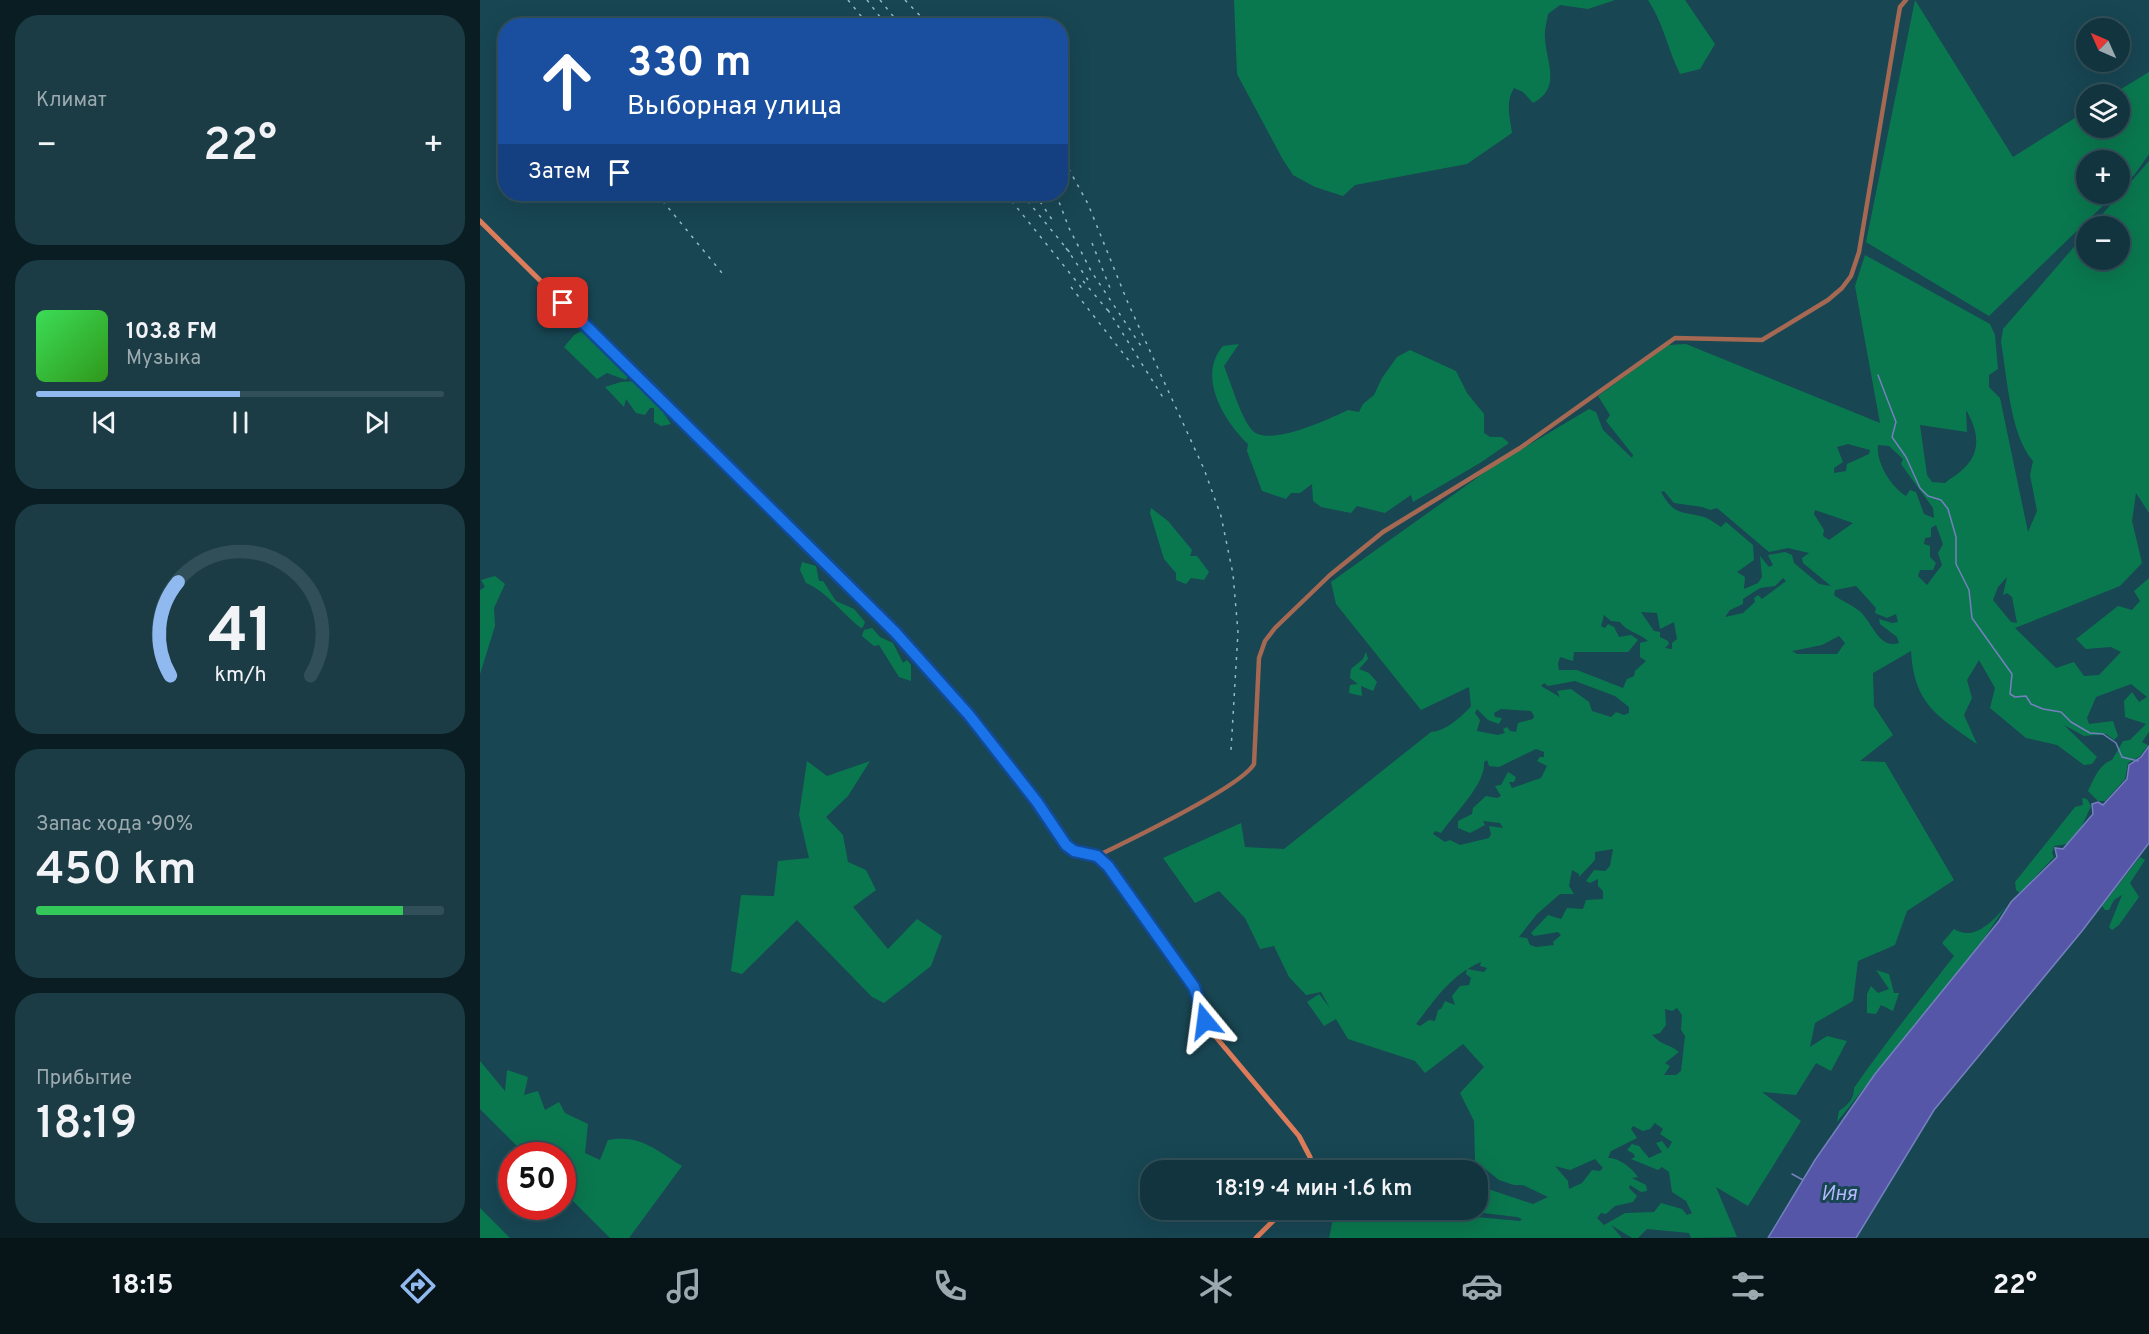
<!DOCTYPE html>
<html lang="ru">
<meta charset="utf-8">
<style>
:root{--surface:#12343e;--page:#1b3c45;--text:#f1f3f6;--muted:#9caab0;--line:#314f58;--accent:#90b9f0}
body{margin:0;font-family:Overpass,sans-serif;background:var(--page);color:var(--text);height:100vh;display:flex;flex-direction:column;font-size:22px;white-space:nowrap}
*{box-sizing:border-box;margin:0}
p{font-size:20px;color:var(--muted)}
.icon{flex:none;width:33px;height:33px;fill:none;stroke:currentColor;stroke-width:2;stroke-linecap:round;stroke-linejoin:round}
.map{position:relative;flex:1;overflow:hidden}
.side{display:flex;flex-direction:column;gap:15px;padding:15px;background:#0a1d22;width:480px}
.side>*{flex:none}
.guide{position:absolute;left:18px;top:18px;width:570px;height:183px;border-radius:24px;box-shadow:0 6px 24px #0002,0 0 0 2px var(--line);background:#1a4fa0;color:#fff;overflow:hidden}
.needle{width:39px;rotate:315deg}
.buttons{position:absolute;left:1596px;top:18px;display:grid;gap:12px}
.buttons a{display:grid;place-items:center;width:54px;height:54px;border-radius:50%;background:var(--surface);box-shadow:0 6px 24px #0002,0 0 0 2px var(--line);font-size:30px}
.speed{position:absolute;left:18px;top:1142px;display:flex;gap:12px;font-size:30px;font-weight:700;text-align:center}
.speed>*{display:grid;place-content:center;width:78px;height:78px;border-radius:50%;background:var(--surface);box-shadow:0 6px 24px #0002,0 0 0 2px var(--line);line-height:1}
.speed .limit{border:9px solid #d22;background:#fff;color:#111}
.pin{position:absolute;display:grid;place-items:center;width:51px;height:51px;color:#fff;margin:-26px;border-radius:12px;box-shadow:0 3px 9px #0006}
.me{position:absolute;width:66px;margin:-33px;rotate:344deg;stroke-linejoin:round;filter:drop-shadow(0 0 4px #0008)}
.turn{display:flex;align-items:center;gap:21px;height:126px;padding:0 30px;font-size:27px}
.turn .icon{width:78px;height:78px;stroke-width:2.5}
.turn b{display:block;font-size:42px;line-height:51px}
.then{display:flex;align-items:center;height:57px;padding:0 30px;background:#0003;gap:12px;font-size:22px}
.big{font-size:45px;font-weight:600;line-height:1.1}
.side .card{flex:1;display:flex;flex-direction:column;justify-content:center;gap:9px;min-width:0;padding:0 21px;border-radius:24px;background:var(--page)}
.side .dial{align-items:center;gap:0}
.dial svg{height:156px;overflow:visible;fill:none;stroke:var(--line);stroke-width:7;stroke-linecap:round;text-anchor:middle}
.dial text{fill:var(--text);stroke:none}
.song{display:flex;align-items:center;gap:18px}
.cover{width:72px;height:72px;border-radius:9px;background:linear-gradient(135deg,hsl(130 70% 55%),hsl(110 70% 35%))}
.played{height:6px;border-radius:3px;background:linear-gradient(90deg,var(--accent) 50%,var(--line) 50%)}
.keys{display:flex;justify-content:space-around;direction:ltr}
.heat{display:flex;justify-content:space-between;align-items:center;font-size:33px;direction:ltr}
.charge{height:9px;border-radius:4px;background:linear-gradient(90deg,#34c759 90%,var(--line) 0)}
.trip{position:absolute;left:660px;top:1160px;width:348px;height:60px;border-radius:24px;background:var(--surface);box-shadow:0 6px 24px #0002,0 0 0 2px var(--line);font-weight:600;line-height:60px;text-align:center}
.dock{display:flex;height:96px;justify-content:space-around;align-items:center;background:#071519;color:var(--muted)}
.dock .icon{width:42px;height:42px}
.dock .active{color:var(--accent)}
.dock b{font-size:27px;color:var(--text)}
main{display:flex;flex:1;min-height:0}
.map>svg:first-child{display:block}
</style>
<main>
<section class="side">
<div class="card"><p>Климат</p>
<div class="heat"><a>−</a><b class="big">22°</b><a>+</a></div>
</div>
<div class="card">
<div class="song"><i class="cover"></i><div><b>103.8 FM</b><p>Музыка</p></div></div>
<div class="played"></div>
<div class="keys"><svg class="icon" aria-label="previous" viewBox="0 0 24 24"><path d="M18 5L8 12l10 7zM5 5v14"/></svg><svg class="icon" aria-label="pause" viewBox="0 0 24 24"><path d="M8 5v14M16 5v14"/></svg><svg class="icon" aria-label="next" viewBox="0 0 24 24"><path d="M6 5l10 7-10 7zM19 5v14"/></svg></div>
</div>
<div class="card dial"><svg viewBox="0 0 100 80">
<path d="M14 69A42 42 0 1 1 86 69"/>
<path d="M14 69A42 42 0 0 1 18 21" stroke="#90b9f0"/>
<text x="50" y="56" font-size="32" font-weight="700">41</text>
<text x="50" y="72" font-size="11">km/h</text>
</svg></div>
<div class="card"><p>Запас хода · 90%</p><b class="big">450 km</b><div class="charge"></div></div>
<div class="card"><p>Прибытие</p><b class="big">18:19</b></div>
</section>
<div class="map">
<svg width="1669" height="1238" viewBox="0 0 1669 1238">
<rect width="100%" height="100%" fill="#184653"/>
<g fill="#0a784f" fill-rule="evenodd">
<path d="M754,0H1135L1108,9L1080,5L1068,14C1067,21 1064,30 1065,38C1066,62 1082,88 1053,103L1043,92L1034,88C1025,102 1030,118 1032,133L987,164L875,185L863,196L835,187L813,175L802,158L757,74Z"/>
<path d="M1168,0H1205L1235,44L1220,69L1200,74C1188,50 1183,22 1168,0Z"/>
<polygon points="1435,0 1533,157 1606,111 1606,128 1640,128 1640,94 1633,94 1669,72 1669,154 1655,174 1640,189 1640,160 1606,160 1606,194 1635,194 1509,316 1386,242"/>
<path d="M1669,161V513L1656,493L1652,521L1662,563L1640,586L1535,628L1576,668L1594,662L1604,676L1619,675L1641,652L1631,647L1606,649L1596,639L1638,606L1652,610L1660,601L1654,591L1669,578V732L1662,742L1668,745L1660,756L1648,763L1645,779L1625,801H1618L1608,791C1614,779 1619,764 1632,760L1643,741L1650,740L1666,724L1645,717L1644,701L1652,692L1659,702L1667,697L1651,684L1616,697L1607,718L1609,724L1633,721L1638,736L1634,740L1626,734L1604,736L1584,725L1617,757L1612,764L1604,765L1577,745L1546,738L1510,708L1515,688L1499,660L1487,680L1492,698L1484,715L1497,744C1457,716 1434,704 1431,651L1393,673L1394,706L1413,735L1380,761L1405,762L1474,880L1427,911L1415,945L1378,961L1373,1001L1335,1023L1330,1047L1347,1036L1367,1041L1351,1071L1336,1063L1316,1095L1282,1092L1321,1121L1268,1206L1236,1187L1257,1237L1211,1238L1209,1233L1167,1229L1158,1238H1152L1131,1225L1142,1238H849L855,1209H961L974,1215L1040,1221L1042,1219L1037,1217L970,1209H998V1193L1011,1190L1053,1204L1068,1197L1043,1185H1034L1019,1180L995,1161L994,1121L980,1093L1004,1067L983,1044L945,1073L935,1061L868,1039L856,1019L844,1026L827,1002L839,994L850,1008L841,992L826,995L809,977L794,946L780,949L765,918L739,891L715,903L683,858L761,823L765,847L804,849L951,732C964,732 983,716 991,706L989,687L941,710L856,604L851,582L1015,465L1109,409L1116,412L1123,430L1152,458L1153,455L1126,421L1130,415L1118,396L1188,345L1206,344L1400,423L1375,286L1385,255L1510,324L1515,335L1518,369L1509,375V387L1520,398L1548,532L1557,511L1550,475L1553,461C1530,435 1527,376 1521,342L1523,329L1606,233V260H1640V226H1612ZM1486,410C1498,430 1503,453 1481,471C1476,476 1470,478 1465,483L1452,482L1447,475L1440,425L1487,432ZM1368,444L1390,450L1389,454L1367,464L1366,471L1354,473V468L1363,462L1357,447ZM1398,445L1409,446L1423,459L1421,464L1453,508L1454,518L1444,514L1436,492L1430,490L1426,496C1411,487 1396,463 1398,445ZM1184,491L1194,503L1222,507L1230,510L1237,508L1289,552L1308,548L1329,553L1322,558L1323,563L1351,586L1339,584L1314,563L1312,555L1305,552L1288,555L1293,565L1289,567L1280,556L1282,577L1278,583L1264,589L1265,577L1257,572L1274,560L1273,545L1246,522L1241,527C1236,524 1230,519 1224,517C1202,511 1194,516 1181,492ZM1335,510L1373,523L1349,540L1343,536L1344,530L1334,514ZM1456,525L1463,544L1458,553L1462,565L1447,585L1438,576L1440,570H1453L1456,563L1450,557V546L1444,544L1445,538L1451,537V528ZM1527,577L1523,595L1527,593L1532,597L1537,623L1531,622L1513,600L1518,587ZM1303,578L1306,581L1282,599L1278,595L1274,598L1275,602L1263,613L1245,617L1250,610L1263,604V599L1280,588L1295,586ZM1376,586L1396,608L1395,613L1407,618L1416,614L1418,622L1412,623L1399,619L1400,624L1417,637L1419,643C1398,650 1392,620 1378,610C1371,604 1361,601 1354,595L1355,590ZM1161,612L1177,613L1180,629L1194,622L1197,639L1192,643V649L1185,648L1189,644L1188,641L1180,637V632L1174,631ZM1124,615L1131,621L1140,622C1147,632 1158,632 1168,641L1160,643V657L1166,661L1155,671L1154,676L1147,679L1143,688L1097,670H1079L1078,664L1080,657L1093,661L1094,652H1148L1158,640L1151,635L1139,637L1134,627L1128,624L1125,628L1121,626ZM1359,636L1365,643L1357,654H1317L1312,651L1342,645ZM1095,681L1135,696L1149,707V713L1144,715L1136,712L1131,717L1112,711L1109,702L1091,689L1077,691L1080,697L1061,686L1064,683L1068,686ZM997,709L1008,720L1019,724L1022,718L1015,717L1014,713L1021,709L1051,711L1054,716L1053,719L1038,723L1036,732L1030,731L1027,727L1023,729L1025,733L1018,735L997,731L1000,720L995,713ZM1056,749L1064,752V757H1060L1057,761L1067,766L1061,778L1032,788L1029,782H1034L1036,777L1028,772L1021,785L1015,786L1021,796L1017,798L1006,796L993,808L992,814L978,821V828L990,833L1005,825L1003,821L1020,823L1023,828L1009,826L1011,834L1009,838L980,845L970,840L965,842L953,834L955,831L961,833C974,814 1006,784 1004,762L1007,760L1009,766L1019,767ZM1133,849L1130,866L1125,871L1114,870L1106,881L1110,883L1118,879V886L1123,891V899L1106,900L1103,909L1087,908L1081,919L1068,915L1051,933L1054,936L1078,932L1081,935L1073,942L1074,945L1056,947L1050,945L1047,938L1039,937L1057,914L1080,894H1094L1089,886L1092,870L1099,874V877L1115,860V852ZM1001,962L1000,966L1007,968L1004,972L987,969L986,974L991,978L989,985L980,986L972,996L975,1005L965,1001L961,1009L958,1010L955,1021L949,1020L940,1026L936,1024C956,998 971,975 1001,962ZM1197,1008L1202,1015L1201,1030L1205,1036L1201,1071L1196,1075H1184L1190,1066L1185,1063L1199,1052C1188,1043 1184,1047 1172,1035L1180,1033L1186,1025L1185,1009L1192,1011ZM1175,1123L1183,1129L1180,1134L1192,1142L1188,1149L1182,1141L1176,1143L1182,1152L1169,1158L1159,1146L1152,1144L1147,1150L1154,1154L1155,1157L1151,1159L1178,1170L1182,1167L1189,1172L1192,1192L1206,1201L1212,1213L1207,1215L1202,1209L1181,1203L1174,1212L1145,1213L1124,1225L1117,1218L1121,1213L1126,1214L1135,1206L1153,1202L1157,1196L1149,1188L1150,1185L1161,1192L1167,1191L1166,1185L1152,1178L1158,1177C1152,1168 1138,1157 1128,1158L1131,1151L1157,1138L1151,1129L1153,1126L1163,1131L1170,1129ZM1115,1159L1123,1168L1120,1171L1112,1170L1102,1183L1089,1189L1088,1181L1075,1166L1090,1170Z"/>
<path d="M101,331C117,346 133,358 148,375L146,380L127,373L117,379L84,347L94,335Z"/>
<path d="M759,344L744,366C751,383 761,418 772,430C788,448 849,419 868,410L879,412L883,404L894,395L902,378L917,357L930,350L976,371L987,393L1004,414V433L1010,437H1022L1029,443L1000,463L933,502L931,495L905,513L877,506L871,513L841,507L833,501L832,484L820,493H811L806,499L782,491L767,451L768,444C743,420 717,376 743,346Z"/>
<polygon points="155,381 173,397 191,424 181,426 174,422 174,408 170,408 165,415 156,413 146,399 144,407 125,387 141,382"/>
<polygon points="671,508 688,521 712,550 710,556 717,556 729,572 724,580 711,578 706,584 696,580 696,573 684,559 670,513"/>
<path d="M322,562L336,566L339,581H343L356,601L374,609L385,622L383,627L381,628C363,614 347,592 326,583L320,570Z"/>
<polygon points="15,576 25,584 14,608 15,626 0,674 0,590 5,587 1,580"/>
<polygon points="392,628 400,637 413,643 423,663 427,660 431,665 431,681 419,677 399,645 394,646 382,636 384,630"/>
<polygon points="886,652 888,659 879,669 889,673 897,682 893,691 881,686 882,696 869,693 870,685 878,684 870,678 871,669 883,659"/>
<polygon points="327,761 347,776 390,761 368,796 346,817 363,835 368,862 386,870 396,890 373,907 408,949 437,919 462,936 451,966 404,1003 392,997 317,920 262,974 251,971 261,895 294,896 298,861 329,858 319,815"/>
<polygon points="1602,798 1607,799 1611,806 1602,826 1587,844 1574,846 1572,853 1574,857 1540,893 1536,890 1535,882 1595,807 1603,805"/>
<polygon points="1660,857 1665,860 1650,883 1659,897 1639,925 1632,930 1629,927 1642,895 1634,900 1629,910 1625,910 1622,906"/>
<path d="M1526,906L1502,941L1357,1122L1359,1111C1368,1105 1374,1099 1374,1088C1405,1043 1440,1000 1474,956L1462,943L1474,929C1494,942 1513,921 1526,906Z"/>
<polygon points="1396,970 1409,974 1414,993 1419,993 1413,1011 1401,1005 1396,1014 1387,1013 1387,994 1391,986 1398,993 1409,989"/>
<path d="M0,1061L25,1091L27,1070L48,1077L44,1095L58,1091L65,1110L79,1102L85,1113L108,1124L105,1153L120,1160L128,1140C160,1134 176,1150 202,1166L149,1238H130L83,1191L82,1155H46L0,1109Z"/>
<polygon points="0,1208 30,1238 0,1238"/>
</g>
<polygon fill="#5556a8" stroke="#7481be" stroke-width="1.5" points="1669,746 1669,843 1602,931 1454,1110 1376,1238 1288,1238 1335,1160 1395,1074 1519,921 1531,902 1577,857 1575,848 1583,849 1613,814 1612,804 1618,802 1623,805 1647,779 1649,765 1661,757"/>
<g fill="none" stroke-linecap="round" stroke-linejoin="round">
<g stroke="#7481be" stroke-width="1.5">
<polyline points="1398,375 1416,422 1412,437 1426,457 1440,488 1448,496 1461,500 1468,509 1476,537 1476,564 1489,590 1492,618 1532,674 1530,694 1535,697 1546,696 1551,704 1563,709 1581,712 1591,722 1610,733 1623,734 1636,743 1642,757 1658,761"/>
<polyline points="1312,1174 1323,1180"/>
</g>
<path stroke="#a56852" stroke-width="4.5" d="M617,856C646,842 762,786 774,764L779,658L785,641L795,628L850,575L903,532L1040,448L1195,338L1282,340L1348,300L1362,288L1371,276L1379,252L1417,24L1420,7L1426,0"/>
<g stroke="#dc7c5a" stroke-width="5">
<polyline points="0,221 415,632 489,715 557,802 586,845 594,851 617,856 628,866 714,987 730,1030 819,1136 830,1157 834,1170"/>
<polyline points="776,1238 805,1209"/>
</g>
<g stroke="#92bac7" stroke-width="1.5" stroke-dasharray="3 6" stroke-linecap="butt">
<polyline points="368,0 389,26"/>
<polyline points="387,0 407,26"/>
<polyline points="400,0 421,26"/>
<polyline points="425,0 450,26"/>
<polyline points="580,153 608,204 648,303 724,469 741,516 753,574 758,632 751,750"/>
<polyline points="177,194 242,273"/>
<polyline points="526,194 605,292"/>
<polyline points="542,194 591,254"/>
<polyline points="555,194 573,221"/>
<polyline points="576,194 589,228 611,271 661,346"/>
<polyline points="612,243 630,288"/>
<polyline points="586,248 608,280"/>
<polyline points="603,281 630,313"/>
<polyline points="591,287 657,371"/>
<polyline points="628,310 684,399"/>
</g>
</g>
<g fill="none" stroke-linecap="round" stroke-linejoin="round">
<g stroke="#114b97" stroke-width="15">
<polyline id="route" points="83,303 415,632 489,715 557,802 586,845 594,851 617,856 628,866 714,987 725,1021"/>
</g>
<use href="#route" stroke="#1a73e8" stroke-width="10"/>
</g>
<g text-anchor="middle" stroke-width="6" stroke-linejoin="round" paint-order="stroke">
<g font-size="20" font-style="italic" fill="#b3b9fc" stroke="#184653">
<text x="1359" y="1200">Иня</text>
</g>
</g>
</svg>
<div class="buttons">
<a><svg class="needle" viewBox="-14 -14 28 28"><path d="M0-13l5 13h-10z" fill="#e53935"/><path d="M0 13l5-13h-10z" fill="#9caab0"/></svg></a>
<a><svg class="icon" aria-label="layers" viewBox="0 0 24 24"><path d="M12 4l9 5-9 5-9-5zM3 14l9 5 9-5"/></svg></a>
<a>+</a>
<a>−</a>
</div>
<div class="speed"><div class="limit">50</div></div>
<div class="pin" style="left:83px;top:303px;background:#d93025"><svg class="icon" aria-label="arrive" viewBox="0 0 24 24"><path d="M6 21V4h12l-3 4 3 4H6"/></svg></div>
<svg class="me" style="left:725px;top:1021px" viewBox="-20 -20 40 40"><path d="M0-17L14 15 0 8-14 15z" fill="#1a73e8" stroke="#fff" stroke-width="4"/></svg>
<div class="trip">18:19 · 4 мин · 1.6 km</div>
<div class="guide">
<div class="turn"><svg class="icon" aria-label="ahead" viewBox="0 0 24 24"><path d="M12 20V5M6 11l6-6 6 6"/></svg><div><b>330 m</b>Выборная улица</div></div>
<div class="then">Затем<svg class="icon" aria-label="arrive" viewBox="0 0 24 24"><path d="M6 21V4h12l-3 4 3 4H6"/></svg></div>
</div>
</div>
</main>
<nav class="dock">
<b>18:15</b>
<svg class="icon active" aria-label="directions" viewBox="0 0 24 24"><path d="M12 3l9 9-9 9-9-9zM9 14v-3h6M13 9l2 2-2 2"/></svg>
<svg class="icon" aria-label="music" viewBox="0 0 24 24"><path d="M9 18V5l10-2v13"/><circle cx="6" cy="18" r="3"/><circle cx="16" cy="16" r="3"/></svg>
<svg class="icon" aria-label="phone" viewBox="0 0 24 24"><path d="M5 4h4l2 5-3 2q2 4 5 5l2-3 5 2v4C11 20 4 13 5 4z"/></svg>
<svg class="icon" aria-label="climate" viewBox="0 0 24 24"><path d="M12 3v18M4 7l16 10M4 17L20 7"/></svg>
<svg class="icon" aria-label="car" viewBox="0 0 24 24"><path d="M5 17H2v-5l4-1 3-4h7l3 4 3 1v5h-3M9 17h6M6 11h13"/><circle cx="7" cy="17" r="2"/><circle cx="17" cy="17" r="2"/></svg>
<svg class="icon" aria-label="filters" viewBox="0 0 24 24"><path d="M4 7h16M4 17h16"/><circle cx="9" cy="7" r="2"/><circle cx="15" cy="17" r="2"/></svg>
<b>22°</b>
</nav>
